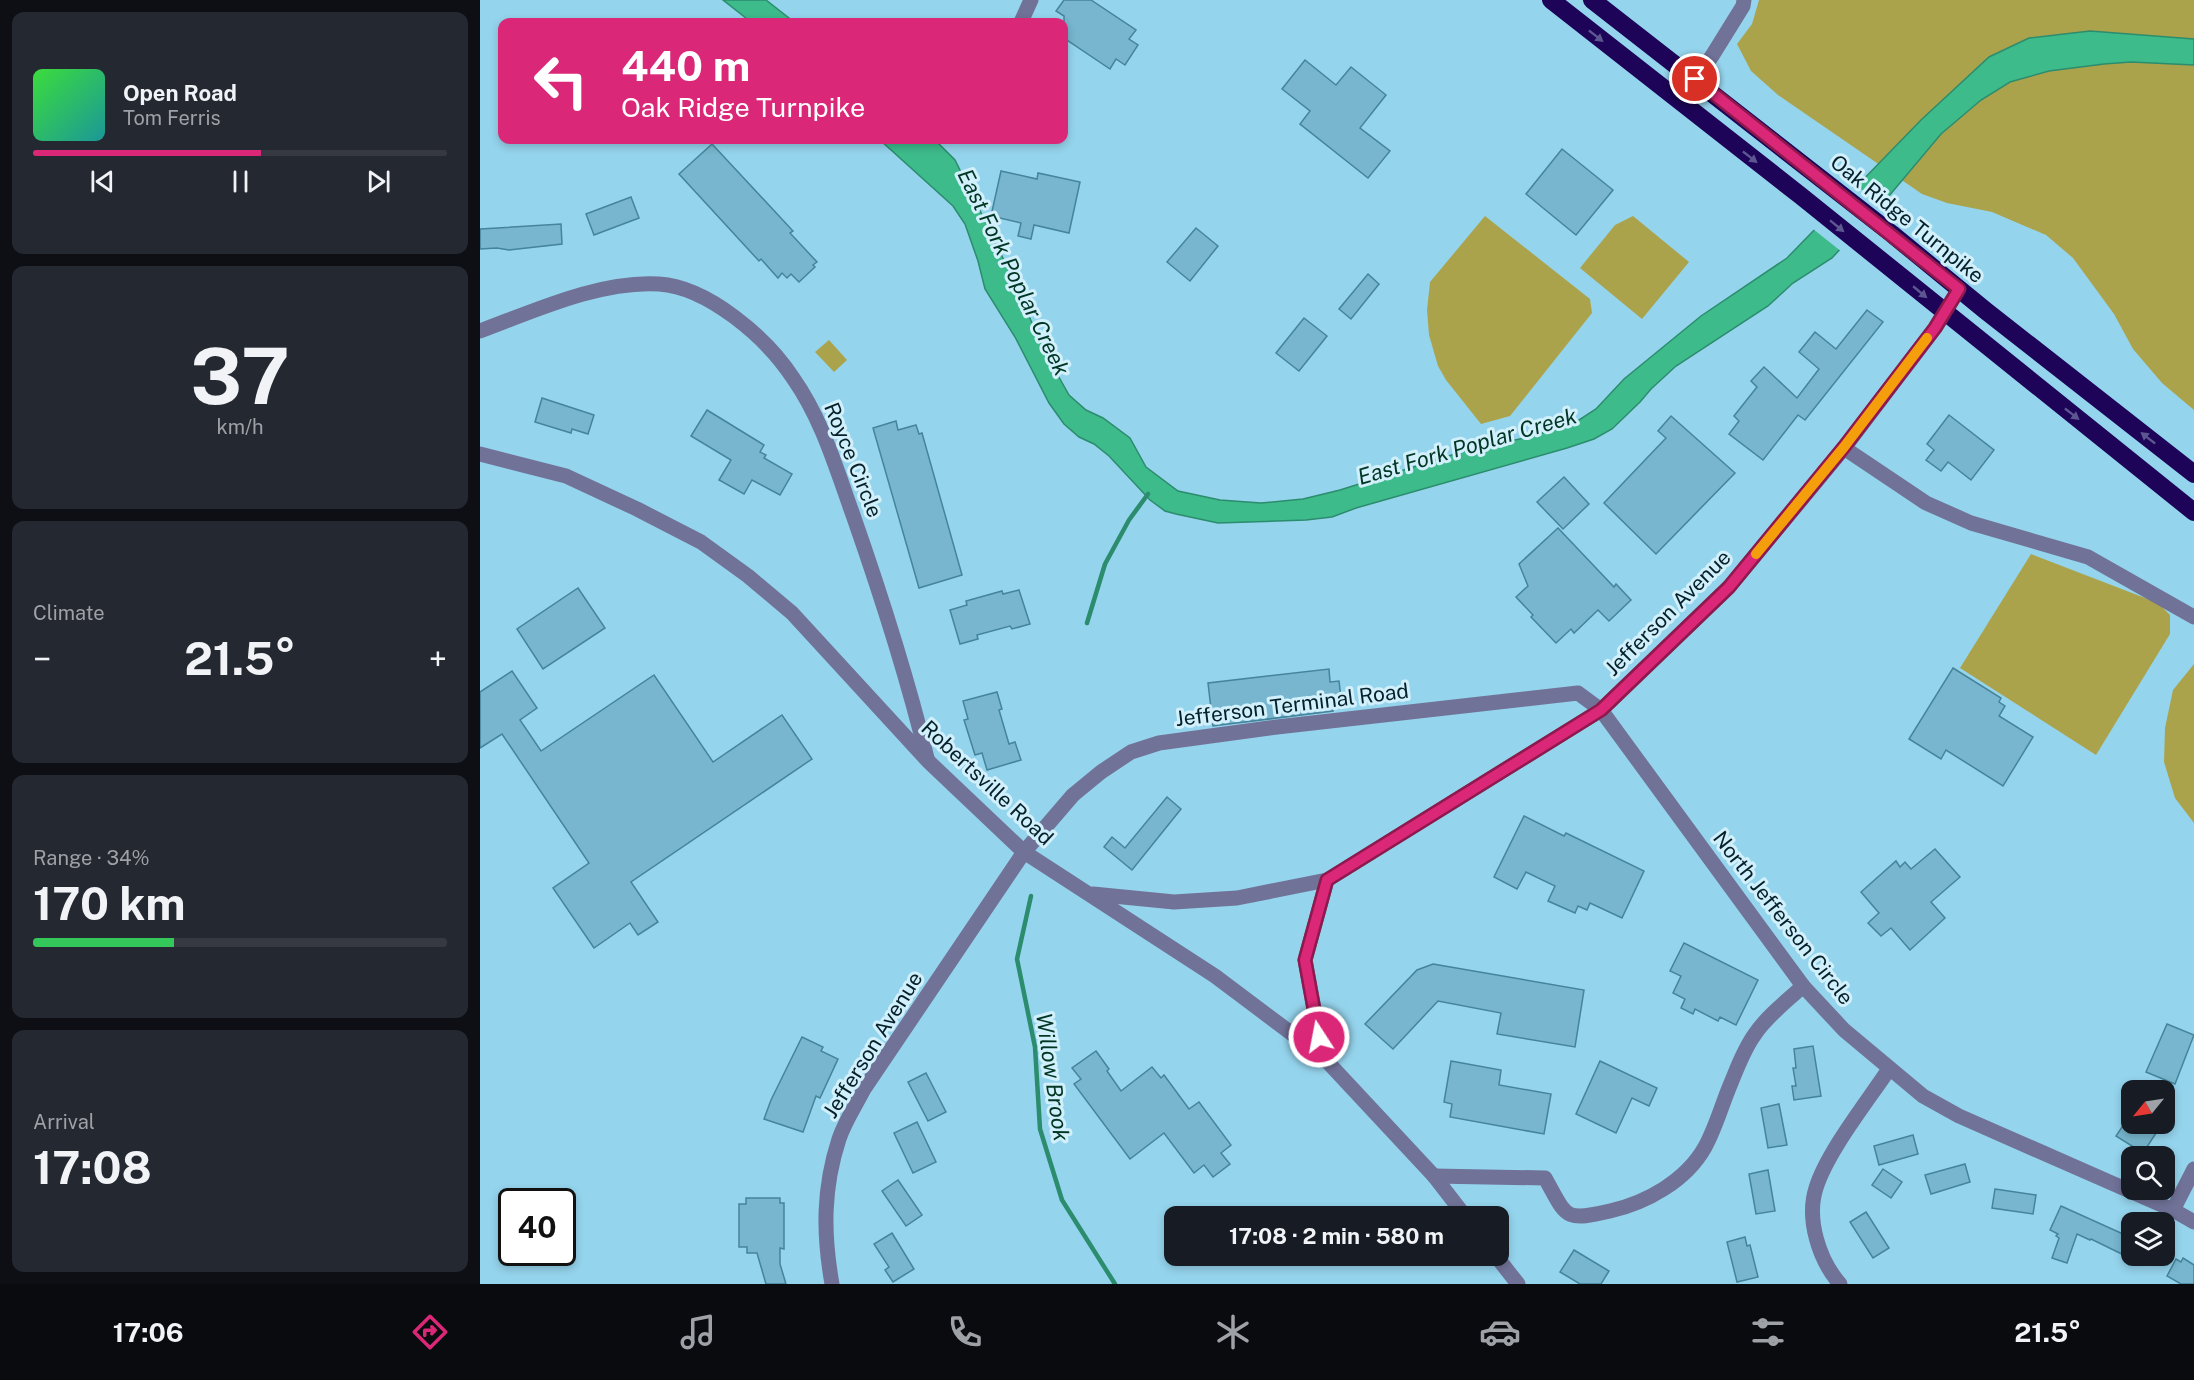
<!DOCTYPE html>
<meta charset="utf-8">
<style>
:root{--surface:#171b24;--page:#242831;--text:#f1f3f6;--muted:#9ea1a6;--line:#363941;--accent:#db2777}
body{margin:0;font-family:"Public Sans",sans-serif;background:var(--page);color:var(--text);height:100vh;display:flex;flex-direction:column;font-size:22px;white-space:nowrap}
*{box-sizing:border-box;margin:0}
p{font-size:20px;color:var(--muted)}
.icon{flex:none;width:33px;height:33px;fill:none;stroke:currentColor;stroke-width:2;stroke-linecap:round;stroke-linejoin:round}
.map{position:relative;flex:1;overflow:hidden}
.panel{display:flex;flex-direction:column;gap:12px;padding:12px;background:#0d0f14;width:480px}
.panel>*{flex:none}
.guide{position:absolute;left:18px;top:18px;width:570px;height:126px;border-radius:12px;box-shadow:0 3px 9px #0003;background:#db2777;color:#fff;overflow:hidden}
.needle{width:39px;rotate:240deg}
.fabs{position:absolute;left:1641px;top:1080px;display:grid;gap:12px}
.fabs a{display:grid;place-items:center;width:54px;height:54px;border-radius:12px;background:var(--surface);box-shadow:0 3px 9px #0003;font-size:30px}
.speed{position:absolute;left:18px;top:1188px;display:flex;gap:12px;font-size:30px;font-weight:700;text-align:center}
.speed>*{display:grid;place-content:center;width:78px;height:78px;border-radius:50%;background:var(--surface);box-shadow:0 3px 9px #0003;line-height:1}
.speed .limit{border:3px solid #111;border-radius:9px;background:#fff;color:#111}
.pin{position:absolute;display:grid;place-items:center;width:51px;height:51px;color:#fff;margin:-26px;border:3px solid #fff;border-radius:50%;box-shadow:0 2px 6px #0007}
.me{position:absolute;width:66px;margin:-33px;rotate:349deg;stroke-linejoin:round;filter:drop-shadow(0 0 4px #0008)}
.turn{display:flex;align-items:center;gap:21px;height:126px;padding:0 24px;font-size:27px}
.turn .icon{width:78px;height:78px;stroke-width:2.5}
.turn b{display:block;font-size:42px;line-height:51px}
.big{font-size:45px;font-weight:700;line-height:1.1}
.panel .card{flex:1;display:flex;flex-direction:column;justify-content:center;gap:9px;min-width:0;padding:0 21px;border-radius:12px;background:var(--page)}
.panel .dial{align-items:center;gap:0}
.dial b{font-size:78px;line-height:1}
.song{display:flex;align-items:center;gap:18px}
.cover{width:72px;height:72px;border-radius:9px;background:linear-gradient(135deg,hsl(120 70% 55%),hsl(180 70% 35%))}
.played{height:6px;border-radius:3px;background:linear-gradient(90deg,var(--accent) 55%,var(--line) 55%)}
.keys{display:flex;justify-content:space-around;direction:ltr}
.heat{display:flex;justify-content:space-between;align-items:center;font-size:33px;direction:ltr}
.charge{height:9px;border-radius:4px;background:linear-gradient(90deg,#34c759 34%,var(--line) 0)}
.trip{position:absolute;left:684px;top:1206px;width:345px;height:60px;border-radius:12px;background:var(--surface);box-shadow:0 3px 9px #0003;font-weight:700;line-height:60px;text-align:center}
.tabs{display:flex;height:96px;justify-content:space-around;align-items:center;background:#090b0e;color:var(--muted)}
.tabs .icon{width:42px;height:42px}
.tabs .active{color:var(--accent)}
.tabs b{font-size:27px;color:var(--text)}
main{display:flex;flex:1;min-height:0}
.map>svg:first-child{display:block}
</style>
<main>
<section class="panel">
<div class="card">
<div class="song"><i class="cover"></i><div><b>Open Road</b><p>Tom Ferris</p></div></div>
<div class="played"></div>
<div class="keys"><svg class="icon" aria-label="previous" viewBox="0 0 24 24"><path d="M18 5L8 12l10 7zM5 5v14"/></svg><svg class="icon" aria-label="pause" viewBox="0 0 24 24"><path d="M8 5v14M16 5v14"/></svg><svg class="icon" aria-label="next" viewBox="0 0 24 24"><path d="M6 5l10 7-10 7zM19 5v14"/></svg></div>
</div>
<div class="card dial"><b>37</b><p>km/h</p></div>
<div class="card"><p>Climate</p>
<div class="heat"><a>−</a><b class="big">21.5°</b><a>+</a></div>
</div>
<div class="card"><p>Range · 34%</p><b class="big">170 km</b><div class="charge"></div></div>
<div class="card"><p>Arrival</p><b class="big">17:08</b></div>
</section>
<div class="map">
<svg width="1714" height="1284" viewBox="0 0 1714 1284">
<rect width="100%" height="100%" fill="#95d4ed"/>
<g fill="#aba34c">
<polygon points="1279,0 1714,0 1714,410 1682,383 1653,349 1634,314 1593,258 1566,235 1512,212 1467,203 1442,194 1298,95 1271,71 1257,44 1272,24"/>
<polygon points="1005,216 1110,299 1112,313 1030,416 1001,424 966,380 958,366 949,335 947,310 950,282"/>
<polygon points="1153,216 1209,262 1162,319 1100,268 1135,225"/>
<polygon points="349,340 367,360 354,372 335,352"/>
<polygon points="1551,554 1678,603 1690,615 1690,634 1616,755 1480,668"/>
<polygon points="1714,664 1714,823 1695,798 1684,762 1685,728 1693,690"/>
</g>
<g fill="#3dbb8b" stroke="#2c8c6e" stroke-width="1.5">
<polygon points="243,0 286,0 314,22 271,22"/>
<polygon points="1610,31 1714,39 1714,65 1651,62 1624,64 1569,71 1530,82 1501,100 1461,134 1409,196 1352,258 1313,283 1288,306 1196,366 1171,389 1160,402 1132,429 1114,439 1087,448 876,508 852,517 826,520 738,523 696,514 685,511 670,500 629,456 614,444 599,437 584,424 569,403 535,337 505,289 498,261 485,224 473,206 400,140 455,140 475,160 517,245 566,354 589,395 606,410 623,418 650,438 666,467 698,491 740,500 781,503 823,499 860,490 994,448 1050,437 1096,422 1116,409 1144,379 1221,316 1307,258 1441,120 1509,57 1549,38"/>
</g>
<polygon fill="#95d4ed" points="1376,185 1403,207 1362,252 1333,229"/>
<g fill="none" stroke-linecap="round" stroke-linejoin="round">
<g stroke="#2c8c6e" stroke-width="4.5">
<polyline points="607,623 625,564 649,520 668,494"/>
<polyline points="551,896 537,959 555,1047 560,1129 582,1200 635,1284"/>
</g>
</g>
<g fill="#77b6ce" stroke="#45849a" stroke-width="1.5">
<polygon points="584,0 611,0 656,30 649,39 658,45 645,65 636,59 630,69 584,38 584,16 576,11"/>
<polygon points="825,60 856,85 871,67 906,95 880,128 910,151 888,178 820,124 830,111 802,89"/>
<polygon points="232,144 313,231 310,233 337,262 333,265 335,267 319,282 311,274 307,278 302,273 298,278 281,259 279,261 199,174"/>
<polygon points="1082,149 1133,190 1096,235 1046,194"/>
<polygon points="521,171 557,179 558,173 600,182 589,233 554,225 551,239 538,236 541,223 511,216"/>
<polygon points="151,197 159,218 114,235 106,214"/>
<polygon points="81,224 82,244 29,250 17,248 0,249 0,229"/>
<polygon points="716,228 738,246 710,281 687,262"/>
<polygon points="888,274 899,284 871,319 859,309"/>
<polygon points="1387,310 1403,322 1325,420 1318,415 1283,460 1249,434 1259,421 1254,416 1277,387 1271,381 1284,367 1317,398 1339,369 1319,352 1335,332 1356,349"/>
<polygon points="824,318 847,336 819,371 796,353"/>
<polygon points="62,398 114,415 108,434 92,429 91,433 55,422"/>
<polygon points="227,410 284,445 280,452 286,455 284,458 312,474 300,495 272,480 264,494 239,480 251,460 211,436"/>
<polygon points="1469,415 1514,450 1491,480 1468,462 1461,471 1446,460 1454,450 1447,444"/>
<polygon points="1191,416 1255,473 1176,554 1124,503 1186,438 1178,431"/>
<polygon points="416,421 418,430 436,425 439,434 442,433 482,575 439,588 393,428"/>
<polygon points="1084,477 1109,504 1083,529 1057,502"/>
<polygon points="1078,528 1134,587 1136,584 1151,600 1129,621 1118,610 1094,633 1091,629 1076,643 1051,617 1053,615 1036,597 1048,586 1039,564"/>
<polygon points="98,588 125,628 63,669 37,629"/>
<polygon points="539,590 550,624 532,629 530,626 497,635 498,639 480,644 470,610 487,605 486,601 522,591 523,594"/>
<polygon points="1473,668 1521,698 1519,702 1525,706 1519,716 1553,737 1523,786 1466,750 1461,759 1429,739"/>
<polygon points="849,669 850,682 859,681 861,698 852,699 853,711 733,726 728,683"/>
<polygon points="32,671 57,708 40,720 61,751 174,675 233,762 302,715 332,759 151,882 178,922 158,935 150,923 114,948 73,888 109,863 22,734 0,748 0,692"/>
<polygon points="517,692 522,709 519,710 529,744 535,742 541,760 507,770 502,753 495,755 484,720 488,719 483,701"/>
<polygon points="687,797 701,809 652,870 624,847 632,837 645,848"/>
<polygon points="1044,816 1084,836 1086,833 1164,871 1142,918 1110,903 1107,910 1098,906 1095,913 1068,901 1075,886 1046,872 1037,889 1014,877"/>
<polygon points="1455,849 1480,877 1451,902 1465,918 1430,950 1411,928 1401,936 1388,923 1399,913 1381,892 1416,861 1420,867 1425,862 1431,869"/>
<polygon points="1204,943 1278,980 1256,1025 1240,1017 1238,1021 1215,1009 1213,1014 1201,1008 1205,999 1193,993 1201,976 1190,971"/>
<polygon points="953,964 1104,990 1095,1047 1017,1034 1021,1013 958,1001 913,1049 885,1024 937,970"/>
<polygon points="1687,1024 1714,1035 1695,1084 1666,1072"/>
<polygon points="322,1037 343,1047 341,1051 358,1059 340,1098 336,1096 323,1132 284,1119 291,1100"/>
<polygon points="1333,1046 1341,1096 1314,1100 1312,1086 1316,1086 1313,1068 1316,1068 1314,1049"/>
<polygon points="616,1051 629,1069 627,1071 641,1091 672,1067 681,1078 684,1075 709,1109 719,1102 751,1145 741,1153 750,1164 733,1177 724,1165 714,1173 684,1133 650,1159 594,1084 601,1079 592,1068"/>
<polygon points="971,1061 1021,1070 1019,1085 1071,1094 1064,1134 970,1117 972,1104 964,1102"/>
<polygon points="1120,1061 1177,1088 1169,1106 1152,1098 1136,1133 1096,1114"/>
<polygon points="446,1073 466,1112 448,1121 428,1082"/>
<polygon points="1299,1104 1307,1145 1288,1148 1281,1108"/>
<polygon points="437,1122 456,1162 433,1173 414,1133"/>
<polygon points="1644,1124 1651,1128 1654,1124 1682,1124 1663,1153 1636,1136"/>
<polygon points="1433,1135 1438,1154 1399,1165 1394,1146"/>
<polygon points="1485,1164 1490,1182 1451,1194 1445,1175"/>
<polygon points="1403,1169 1422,1182 1411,1198 1392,1185"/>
<polygon points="1288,1170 1295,1211 1276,1214 1269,1174"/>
<polygon points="418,1180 442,1215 426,1226 402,1191"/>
<polygon points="1515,1189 1556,1195 1553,1214 1512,1208"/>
<polygon points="266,1198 300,1198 300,1203 304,1203 304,1249 300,1248 300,1264 306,1284 286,1284 277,1253 267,1253 267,1247 259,1247 259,1204 266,1204"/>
<polygon points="1581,1206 1652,1238 1652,1259 1611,1239 1610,1240 1597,1234 1587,1263 1572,1258 1579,1238 1576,1236 1578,1234 1570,1230"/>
<polygon points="1386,1212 1409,1248 1393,1258 1370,1222"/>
<polygon points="412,1233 434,1269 413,1282 405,1270 409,1267 394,1244"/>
<polygon points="1265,1237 1267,1246 1270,1245 1278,1277 1257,1282 1247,1242"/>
<polygon points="1094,1250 1129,1271 1121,1284 1100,1284 1080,1272"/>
<polygon points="1703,1258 1714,1265 1714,1284 1701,1284 1687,1276 1696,1259 1701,1262"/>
</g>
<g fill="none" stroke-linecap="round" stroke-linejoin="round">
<g stroke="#717298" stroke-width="15">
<polyline points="541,22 551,0"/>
<polyline points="1199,101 1232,56 1263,6 1264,0"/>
<path d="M0,331C54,311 121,280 179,284C228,287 287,338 313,378C342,419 356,468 373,515C401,595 427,676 447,758"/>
<polyline points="1364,448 1446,503 1491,523 1608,557 1714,617"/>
<polyline points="0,454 86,476 157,509 221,542 268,576 312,613 448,761 544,852 735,976 843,1057 954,1176 985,1216"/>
<polyline points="613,894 694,902 757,898 847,880 1121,710 1249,587 1364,448 1455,328 1479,289"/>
<polyline points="843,1057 825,960 847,880"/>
<path d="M954,1176L1065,1178C1087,1217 1083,1222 1130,1211C1166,1203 1206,1181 1225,1147C1236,1127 1242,1104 1251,1083C1258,1066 1264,1049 1275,1034C1287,1016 1307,1001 1323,986"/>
<polyline points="1693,1210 1714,1169"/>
<polyline points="1016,1256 1038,1284"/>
<path d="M352,1284C343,1233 343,1188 359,1139C365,1121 376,1105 384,1089L544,852L593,795L621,772L651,752L679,743L797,727L1098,693L1121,710L1323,986L1364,1030L1443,1096L1479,1116L1693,1210L1714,1222"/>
<path d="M1360,1284C1339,1260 1326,1219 1336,1188C1347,1152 1387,1102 1409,1069"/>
</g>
<g stroke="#1d0458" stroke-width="18">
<polyline points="1071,0 1321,196 1714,512"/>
<polyline points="1112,0 1412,234 1506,311 1714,474"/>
</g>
</g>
<defs><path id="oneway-solid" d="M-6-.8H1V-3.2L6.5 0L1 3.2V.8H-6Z" transform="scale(1.5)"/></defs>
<g fill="#5c5791">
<use href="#oneway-solid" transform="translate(1116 36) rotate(38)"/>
<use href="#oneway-solid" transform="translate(1270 157) rotate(38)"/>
<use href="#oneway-solid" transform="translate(1357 226) rotate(39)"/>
<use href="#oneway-solid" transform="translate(1440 292) rotate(40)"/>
<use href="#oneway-solid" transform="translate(1592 414) rotate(38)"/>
<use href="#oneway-solid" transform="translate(1668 438) rotate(-142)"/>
</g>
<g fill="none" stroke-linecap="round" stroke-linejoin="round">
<g stroke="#8e194d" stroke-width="15">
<polyline id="route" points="839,1037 825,960 847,880 1121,710 1249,587 1364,447 1455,328 1479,289 1215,79"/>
</g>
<use href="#route" stroke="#db2777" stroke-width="10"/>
<polyline stroke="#f59e0b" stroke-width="10" points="1276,554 1364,447 1447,338"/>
</g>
<g text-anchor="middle" stroke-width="6" stroke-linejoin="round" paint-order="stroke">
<g font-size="21" fill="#052029" stroke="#d1f0fc">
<text transform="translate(1427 219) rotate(39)" y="7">Oak Ridge Turnpike</text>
<text transform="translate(373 460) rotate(68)" y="7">Royce Circle</text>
<text transform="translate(1188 613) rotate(-45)" y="7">Jefferson Avenue</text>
<text transform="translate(812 705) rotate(-7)" y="7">Jefferson Terminal Road</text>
<text transform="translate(507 783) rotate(43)" y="7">Robertsville Road</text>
<text transform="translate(1303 918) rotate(52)" y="7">North Jefferson Circle</text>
<text transform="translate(393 1045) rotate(-58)" y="7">Jefferson Avenue</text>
</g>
<g font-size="22" font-style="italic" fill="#003623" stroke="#d1f0fc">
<text transform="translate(534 272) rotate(64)" y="8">East Fork Poplar Creek</text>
<text transform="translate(987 446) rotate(-16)" y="8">East Fork Poplar Creek</text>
<text transform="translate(573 1077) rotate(82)" y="8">Willow Brook</text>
</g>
</g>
</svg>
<div class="fabs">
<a><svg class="needle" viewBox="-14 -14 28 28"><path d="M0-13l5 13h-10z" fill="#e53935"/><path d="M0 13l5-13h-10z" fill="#9ea1a6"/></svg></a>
<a><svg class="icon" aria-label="search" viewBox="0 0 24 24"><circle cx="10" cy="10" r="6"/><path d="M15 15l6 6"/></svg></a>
<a><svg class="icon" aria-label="layers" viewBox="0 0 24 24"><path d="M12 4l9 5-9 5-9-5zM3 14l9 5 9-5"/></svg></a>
</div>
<div class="speed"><div class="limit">40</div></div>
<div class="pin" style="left:1215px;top:79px;background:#d93025"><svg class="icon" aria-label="arrive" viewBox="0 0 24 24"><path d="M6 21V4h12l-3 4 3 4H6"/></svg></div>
<svg class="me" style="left:839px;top:1037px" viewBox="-20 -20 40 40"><circle r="17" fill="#db2777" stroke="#fff" stroke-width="3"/><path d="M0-11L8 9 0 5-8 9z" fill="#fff"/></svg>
<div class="trip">17:08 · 2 min · 580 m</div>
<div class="guide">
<div class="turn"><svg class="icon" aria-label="left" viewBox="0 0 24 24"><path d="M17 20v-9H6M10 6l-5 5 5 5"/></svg><div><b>440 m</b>Oak Ridge Turnpike</div></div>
</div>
</div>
</main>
<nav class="tabs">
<b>17:06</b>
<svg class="icon active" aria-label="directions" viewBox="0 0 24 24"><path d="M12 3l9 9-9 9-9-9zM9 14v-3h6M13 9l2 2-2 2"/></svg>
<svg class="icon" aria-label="music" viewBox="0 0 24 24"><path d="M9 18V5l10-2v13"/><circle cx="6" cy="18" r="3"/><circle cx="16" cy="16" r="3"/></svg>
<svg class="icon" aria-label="phone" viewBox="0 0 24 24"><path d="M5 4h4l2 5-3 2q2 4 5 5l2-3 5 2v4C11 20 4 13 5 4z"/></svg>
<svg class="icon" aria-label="climate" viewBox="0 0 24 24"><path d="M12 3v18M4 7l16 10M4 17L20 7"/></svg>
<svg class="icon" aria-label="car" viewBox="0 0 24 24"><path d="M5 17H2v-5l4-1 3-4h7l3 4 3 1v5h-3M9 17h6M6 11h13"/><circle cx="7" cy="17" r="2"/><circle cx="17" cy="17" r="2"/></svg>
<svg class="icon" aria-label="filters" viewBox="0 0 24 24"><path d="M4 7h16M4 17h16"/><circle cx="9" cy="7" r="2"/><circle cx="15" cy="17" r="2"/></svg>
<b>21.5°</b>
</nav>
